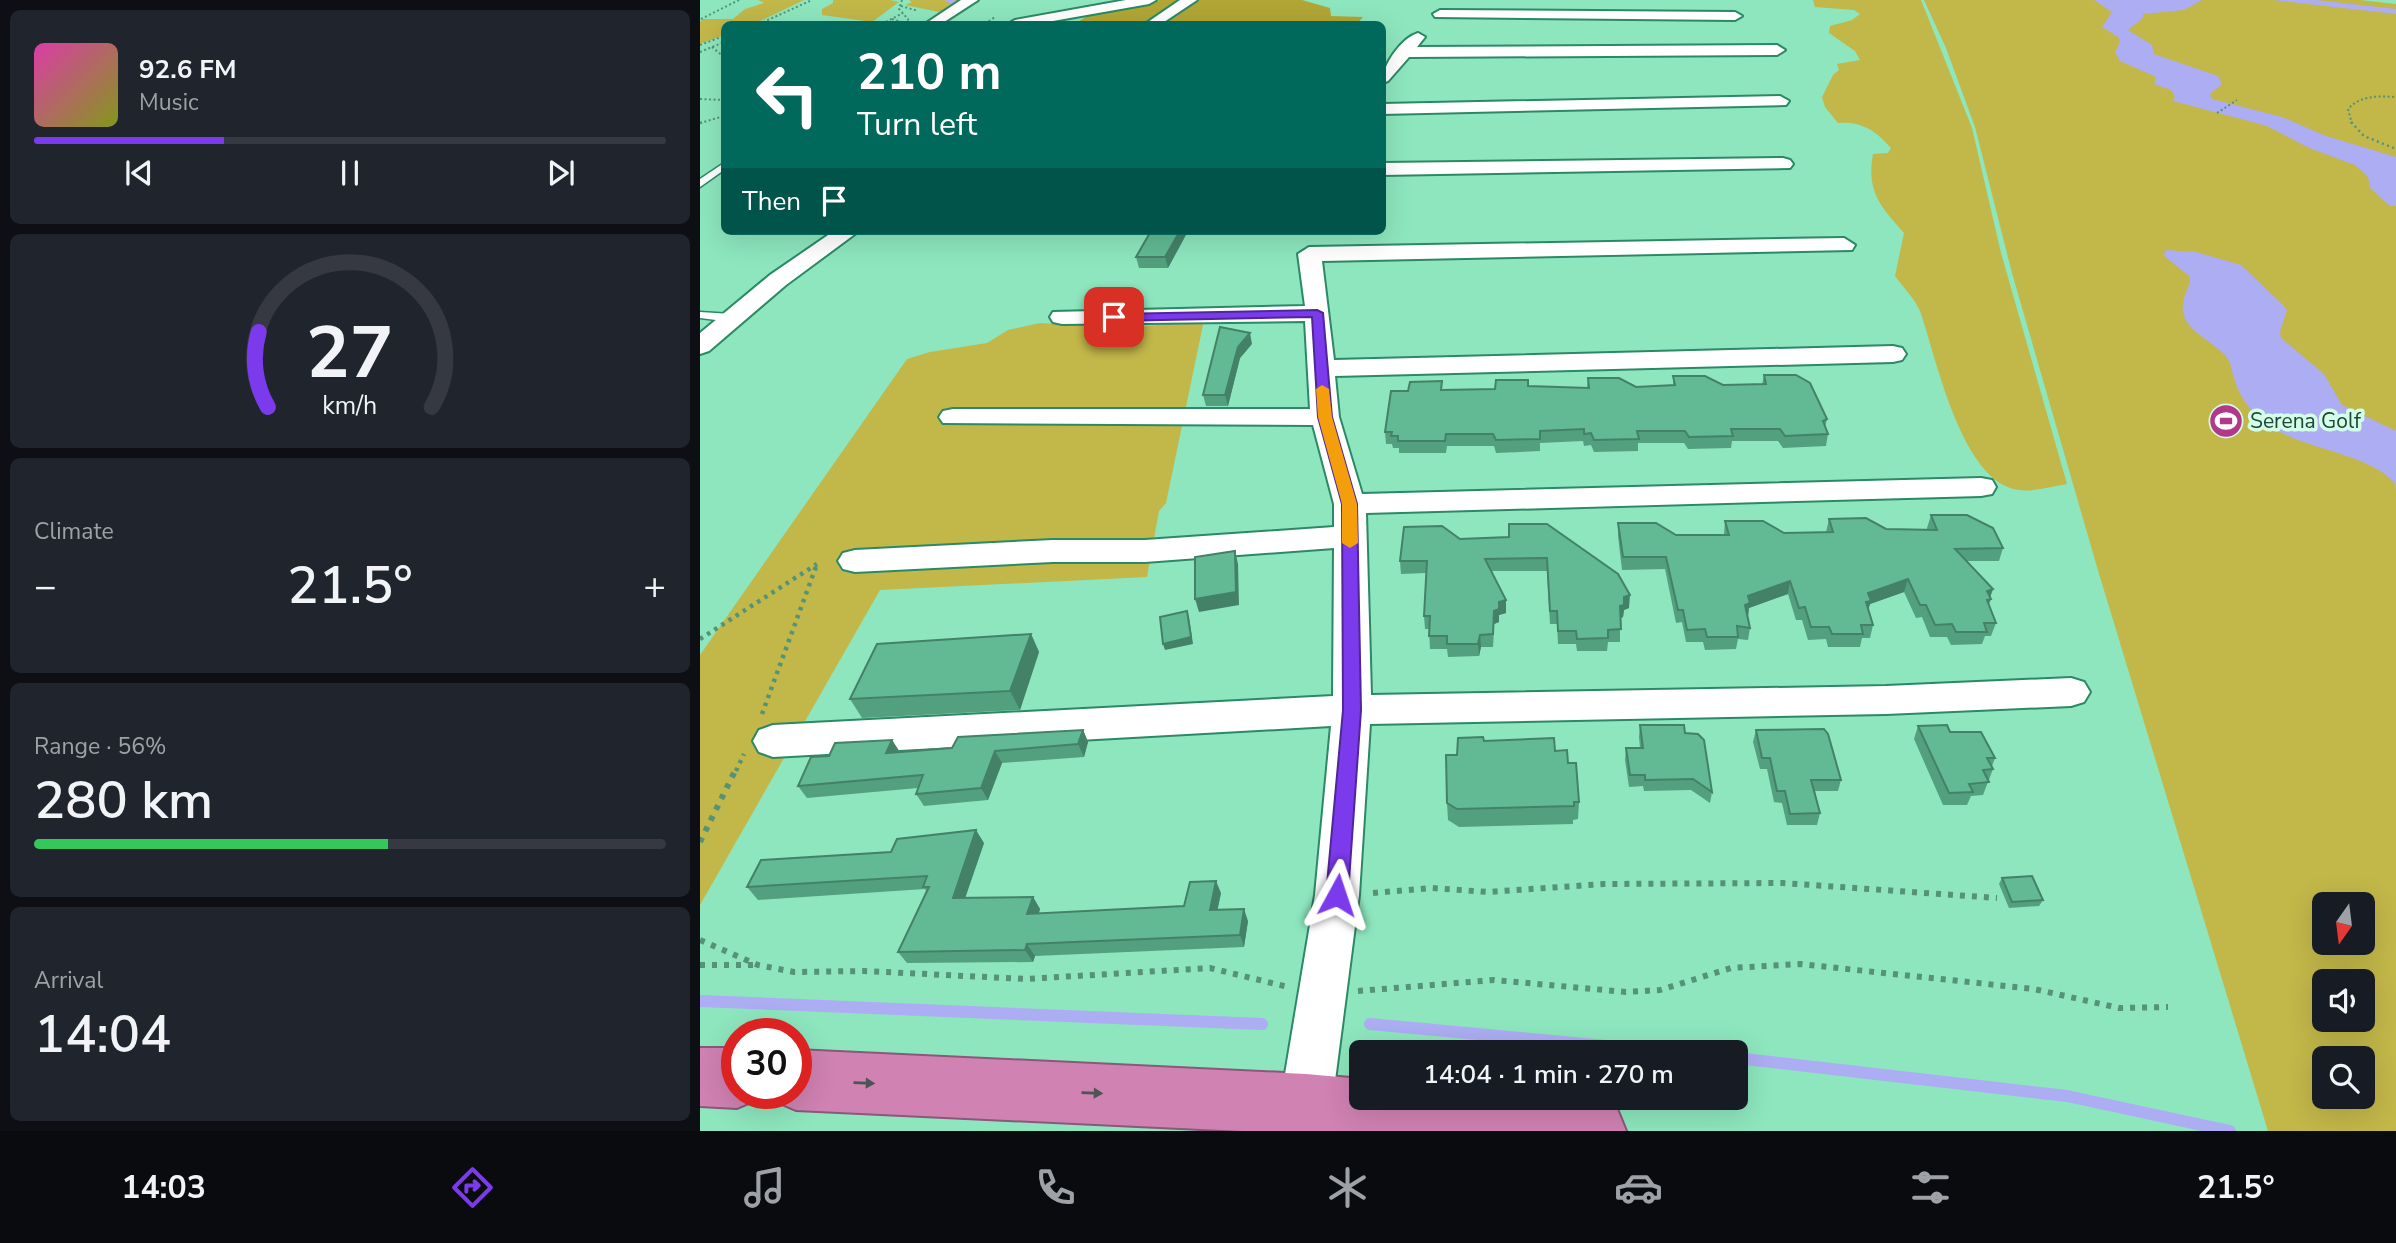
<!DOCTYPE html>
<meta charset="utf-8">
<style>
:root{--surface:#171b24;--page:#20242c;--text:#f1f3f6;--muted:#9ea1a6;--line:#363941;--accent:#7c3aed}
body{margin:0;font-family:"Nunito Sans",sans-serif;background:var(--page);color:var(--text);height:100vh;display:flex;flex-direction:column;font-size:26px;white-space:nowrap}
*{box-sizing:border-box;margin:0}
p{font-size:23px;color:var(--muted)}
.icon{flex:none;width:38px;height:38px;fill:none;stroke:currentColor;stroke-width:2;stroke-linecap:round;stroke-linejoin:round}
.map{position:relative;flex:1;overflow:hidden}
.drawer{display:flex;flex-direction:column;gap:10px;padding:10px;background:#0d0f14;width:700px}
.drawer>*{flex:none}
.top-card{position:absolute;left:21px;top:21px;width:665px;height:214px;border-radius:10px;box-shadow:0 7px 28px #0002;background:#00695c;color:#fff;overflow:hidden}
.needle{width:46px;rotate:194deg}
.tools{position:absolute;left:1612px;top:892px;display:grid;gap:14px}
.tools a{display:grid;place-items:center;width:63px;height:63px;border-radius:10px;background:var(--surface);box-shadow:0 7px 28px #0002;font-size:35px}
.speed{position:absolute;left:21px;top:1018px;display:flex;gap:14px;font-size:35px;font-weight:700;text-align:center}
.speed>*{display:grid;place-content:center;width:91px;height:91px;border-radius:50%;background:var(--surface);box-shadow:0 7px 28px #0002;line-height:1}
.speed .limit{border:10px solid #d22;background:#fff;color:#111}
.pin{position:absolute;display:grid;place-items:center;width:60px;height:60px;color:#fff;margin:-30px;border-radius:14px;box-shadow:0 4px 10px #0006}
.me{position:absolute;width:77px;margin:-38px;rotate:5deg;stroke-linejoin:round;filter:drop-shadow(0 0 5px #0008)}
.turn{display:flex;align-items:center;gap:24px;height:147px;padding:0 21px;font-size:32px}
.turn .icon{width:91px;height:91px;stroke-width:2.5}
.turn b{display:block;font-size:49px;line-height:60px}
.then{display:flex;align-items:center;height:66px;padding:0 21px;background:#0003;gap:14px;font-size:26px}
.big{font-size:52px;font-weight:600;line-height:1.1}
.drawer .card{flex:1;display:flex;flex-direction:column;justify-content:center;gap:10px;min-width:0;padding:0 24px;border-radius:10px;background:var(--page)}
.drawer .dial{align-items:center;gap:0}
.dial svg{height:182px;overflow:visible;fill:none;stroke:var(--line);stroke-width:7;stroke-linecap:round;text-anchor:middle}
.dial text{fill:var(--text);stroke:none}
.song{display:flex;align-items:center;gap:21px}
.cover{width:84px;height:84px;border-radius:10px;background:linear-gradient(135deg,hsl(320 70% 55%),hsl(70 70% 35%))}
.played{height:7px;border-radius:4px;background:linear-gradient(90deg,var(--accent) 30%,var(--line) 30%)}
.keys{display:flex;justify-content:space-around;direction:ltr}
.heat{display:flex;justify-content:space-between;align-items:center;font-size:38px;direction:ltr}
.charge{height:10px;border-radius:5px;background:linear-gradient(90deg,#34c759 56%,var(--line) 0)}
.trip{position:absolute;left:649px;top:1040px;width:399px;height:70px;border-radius:10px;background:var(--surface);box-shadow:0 7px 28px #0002;font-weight:600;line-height:70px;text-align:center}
.tab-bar{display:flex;height:112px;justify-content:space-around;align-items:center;background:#090b0e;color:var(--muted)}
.tab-bar .icon{width:49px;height:49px}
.tab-bar .current{color:var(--accent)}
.tab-bar b{font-size:32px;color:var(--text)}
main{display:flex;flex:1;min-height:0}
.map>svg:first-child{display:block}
</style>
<main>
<section class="drawer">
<div class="card">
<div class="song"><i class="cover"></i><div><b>92.6 FM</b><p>Music</p></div></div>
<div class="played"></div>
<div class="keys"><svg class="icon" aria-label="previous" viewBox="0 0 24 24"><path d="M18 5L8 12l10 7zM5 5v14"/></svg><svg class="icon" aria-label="pause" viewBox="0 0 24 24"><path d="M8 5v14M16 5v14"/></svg><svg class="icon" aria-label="next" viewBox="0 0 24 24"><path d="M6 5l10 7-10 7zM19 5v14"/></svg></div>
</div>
<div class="card dial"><svg viewBox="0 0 100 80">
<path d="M14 69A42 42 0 1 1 86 69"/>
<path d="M14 69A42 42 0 0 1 10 36" stroke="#7c3aed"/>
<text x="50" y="56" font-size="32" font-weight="700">27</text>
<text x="50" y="72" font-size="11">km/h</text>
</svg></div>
<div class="card"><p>Climate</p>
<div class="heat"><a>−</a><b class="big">21.5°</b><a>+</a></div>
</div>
<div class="card"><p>Range · 56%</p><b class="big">280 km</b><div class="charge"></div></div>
<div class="card"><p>Arrival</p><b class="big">14:04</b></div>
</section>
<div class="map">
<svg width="1696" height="1131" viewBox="0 0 1696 1131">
<rect width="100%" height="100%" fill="#8de6be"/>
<g fill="#c2b749" fill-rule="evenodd">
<polygon points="58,0 104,0 54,24 24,24 24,35 0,44 0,22 3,19 33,19 45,9 64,3"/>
<polygon points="133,0 190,0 199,2 172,22 122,15 122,9 133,3"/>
<polygon points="209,0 264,0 244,13 205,5 212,2"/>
<path d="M1113,0H1221L1272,128L1301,253L1367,484C1353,486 1334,492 1319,490C1261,483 1236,356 1220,311C1215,299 1203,287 1195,276L1204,233C1181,207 1166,192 1173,154L1188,153L1191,148C1176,131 1162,121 1138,123L1125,107L1122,97L1133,75L1139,70L1137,64L1160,60L1155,51L1129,33L1130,26L1152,20L1160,14L1154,10L1115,7Z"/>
<path d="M1224,0H1660L1696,4V1131H1568L1397,567L1312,273L1275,127L1246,48ZM1624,905H1662V943H1624ZM1624,982H1662V1020H1624ZM1624,1059H1662V1097H1624Z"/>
<polygon points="504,320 466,503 459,511 447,577 180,590 0,905 0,655 207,359 230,352 287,343 308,330 340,323 429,328"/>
</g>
<polygon fill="#b1a635" points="460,0 602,0 630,8 631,16 663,17 657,24 375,24 390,14"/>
<g fill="#acadf2">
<polygon points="1394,0 1502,0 1484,10 1443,14 1443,18 1428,30 1452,45 1454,54 1518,76 1522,84 1510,94 1512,99 1582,117 1626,136 1696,157 1696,206 1690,206 1670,188 1668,177 1655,165 1609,148 1567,126 1473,101 1475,97 1471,90 1454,84 1456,77 1420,61 1415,52 1420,42 1418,37 1402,27 1412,12"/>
<polygon points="1573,0 1616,0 1696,9 1696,14"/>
<path d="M1466,250L1496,252L1541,265L1582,304L1587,310L1580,331L1581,338L1624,374L1642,405L1696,431V489L1694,482C1666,453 1608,450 1573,428C1553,415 1541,401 1534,378C1531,369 1531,361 1524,354C1498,330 1469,325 1490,283L1489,276L1463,255Z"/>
</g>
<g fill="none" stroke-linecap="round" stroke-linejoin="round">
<polyline stroke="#acadf2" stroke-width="4.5" points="248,0 253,2"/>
<g stroke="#acadf2" stroke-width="12">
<polyline points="0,1001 562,1024"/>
<polyline points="670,1024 970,1052"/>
<polyline points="1036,1058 1367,1096 1530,1131"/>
</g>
<g stroke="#2b8965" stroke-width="3">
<g id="service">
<polygon points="24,163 24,170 0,187 0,179"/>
<polygon points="0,312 32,314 38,318 32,322 0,318"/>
</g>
</g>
<g stroke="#2b8965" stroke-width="4">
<g id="minor">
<polygon points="261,0 278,0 241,24 225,24"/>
<polygon points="426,0 456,0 449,4 336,24 308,24 315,20"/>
<polygon points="480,0 497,0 461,24 445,24"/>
<polygon points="740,10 1035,12 1042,16 1035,20 735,17 733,14"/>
<path d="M718,33L725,37L717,47L1077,45L1085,50L1077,55L709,57L688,81L682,83C682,66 701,38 718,33Z"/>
<polygon points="1080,96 1089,101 1086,105 682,114 682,104"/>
<polygon points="1083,158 1090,160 1093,164 1090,168 682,175 682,163"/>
<polygon points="134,231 159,231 86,285 9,351 0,354 0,333 70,275"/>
<polygon points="1144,238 1155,245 1152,250 622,261 634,360 1193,346 1202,348 1206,354 1202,360 1193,362 635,376 639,417 662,494 1281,478 1292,480 1296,487 1292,494 1281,496 666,513 671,695 1186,686 1371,678 1384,682 1390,692 1384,702 1371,706 1186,714 670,724 659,895 632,1104 624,1122 606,1130 588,1122 580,1104 615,895 631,726 73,757 59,752 53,741 59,730 73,725 633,696 634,548 445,562 353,562 155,572 143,569 138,561 143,553 155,550 353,540 445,540 634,527 634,504 613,425 243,423 239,417 243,411 253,409 610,409 605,321 362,324 353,322 350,317 353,312 605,306 598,254 609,247"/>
</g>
</g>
<g stroke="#8b587a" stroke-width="4">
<g id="trunk">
<polygon points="0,1048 37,1048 37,1094 60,1094 58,1099 37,1108 0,1106"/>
<polygon points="96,1050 606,1074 662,1079 662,1097 860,1097 895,1100 917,1109 926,1131 543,1131 96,1110 75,1101 72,1094 96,1094"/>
</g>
</g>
<g stroke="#559377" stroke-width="2" stroke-dasharray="2 2.5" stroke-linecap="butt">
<polyline points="202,0 199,9 208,19 208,24"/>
<polyline points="201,6 218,11"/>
<polyline points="1,19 39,0"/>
<polyline points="192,19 208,24"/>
<polyline points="59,24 112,0"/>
<polyline points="69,24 85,24"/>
<polyline points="182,24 203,13"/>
<polyline points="285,24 295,17"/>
<polyline points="0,45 24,36"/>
<polyline points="12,47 24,57"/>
<polyline points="0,52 24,42"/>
<polyline points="0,99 24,100"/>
<polyline points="1517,113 1537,100"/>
<polyline points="0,123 24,116"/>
<path d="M1652,124L1648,109C1661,95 1678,96 1696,97"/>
</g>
<g stroke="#559377" stroke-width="2.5" stroke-dasharray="2 3.5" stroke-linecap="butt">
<polyline points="1651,122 1664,136 1696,149"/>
<polyline points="0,123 4,122"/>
</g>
<g stroke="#559377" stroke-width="4.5" stroke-dasharray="3.5 5" stroke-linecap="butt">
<polyline points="0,639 117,564"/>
<polyline points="62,714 117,564"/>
<polyline points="36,771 44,754"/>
</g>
<g stroke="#559377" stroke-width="6" stroke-dasharray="5 7" stroke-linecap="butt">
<polyline points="0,842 36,769"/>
<polyline points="673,893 732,888 788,892 904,884 1083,883 1297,898"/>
<polyline points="0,940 58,965 94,972 164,971 326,979 510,968 588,987"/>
<polyline points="0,965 55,965"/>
<polyline points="658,991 794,980 926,992 960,990 1031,968 1100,964 1334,989 1419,1008 1468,1007"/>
</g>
<use href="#service" fill="#fff" fill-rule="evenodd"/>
<use href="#minor" fill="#fff" fill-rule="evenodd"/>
<use href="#trunk" fill="#d082b2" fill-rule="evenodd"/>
</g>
<g fill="#53a07e">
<polygon points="488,231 468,268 439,268 436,257"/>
<polygon points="552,344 540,358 528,406 506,406 503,395"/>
<polygon points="1064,375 1127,419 1125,427 1128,434 1126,446 1083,448 1078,441 1032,441 1031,448 988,449 984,443 938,443 938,451 894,452 891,445 884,446 883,441 840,443 840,451 796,453 794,446 747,446 746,453 699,453 699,448 693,448 692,444 686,444 685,432 743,390 795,389 828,386 887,388 888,378 936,387 973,385 973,376 1023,385 1062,385"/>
<polygon points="1231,515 1303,548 1299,561 1266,561 1293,589 1288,604 1296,623 1291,636 1285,636 1282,644 1251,645 1247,637 1230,637 1222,617 1216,618 1204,592 1170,604 1168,609 1173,625 1170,638 1162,638 1160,647 1128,647 1126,639 1108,640 1102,620 1096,620 1088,594 1049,608 1048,616 1050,628 1048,640 1038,639 1036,649 1005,650 1003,642 986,642 982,622 976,623 965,569 922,570 918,536 918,523 976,535 1024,535 1025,521 1084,533 1126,532 1129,519 1186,529 1227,530 1227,528"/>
<polygon points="809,524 929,608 924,610 923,617 920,618 920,642 908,642 907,651 877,651 876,644 858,644 857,624 850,624 847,571 791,571 806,600 806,613 799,615 799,622 794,624 793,647 781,647 779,656 748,657 747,649 730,649 729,629 725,629 724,616 726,573 701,574 700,561 760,539 809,537"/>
<polygon points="331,634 339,652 320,710 162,718 150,699"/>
<polygon points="940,725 985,733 1012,792 1010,803 991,790 944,791 943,786 929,787 925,760 926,748 940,748 939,737"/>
<polygon points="1218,726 1295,758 1292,766 1293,769 1283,795 1271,796 1267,805 1243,805 1214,739"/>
<polygon points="383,730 388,742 384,757 302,763 288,800 224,806 216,794 218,788 107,798 98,786 129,756 192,740 200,752 252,748"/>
<polygon points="1056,730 1141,780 1138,791 1115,791 1120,813 1117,825 1087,825 1082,803 1074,802 1067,769 1060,769 1053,742"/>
<polygon points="855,751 868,763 879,802 878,819 873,820 873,824 759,827 748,820 747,803 757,755"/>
<polygon points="284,843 265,898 333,897 340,909 339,913 484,906 521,893 517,910 548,921 544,947 335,956 333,962 207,963 198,952 226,891 225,889 58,900 47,887 191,852"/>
<polygon points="1302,878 1343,900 1339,906 1309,908 1299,884"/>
</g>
<g fill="#448267">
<polygon points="480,231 488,231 468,268 465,257"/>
<polygon points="550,333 552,344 540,358 528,406 525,395 538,347"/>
<polygon points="535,551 538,564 539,605 499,612 495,599"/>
<polygon points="1208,579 1204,592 1170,604 1167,614 1163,615 1168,593"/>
<polygon points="1090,581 1088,594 1049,608 1048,616 1045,605 1048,596"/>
<polygon points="1293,589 1289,599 1291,599 1286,611 1287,591"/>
<polygon points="930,595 929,608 924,610 923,617 919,619 920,606 924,597"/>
<polygon points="806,600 806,613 799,615 799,602"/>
<polygon points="799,609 799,622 794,624 793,647 794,611"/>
<polygon points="487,611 489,617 493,644 465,650 463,644"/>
<polygon points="331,634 339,652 320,710 310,691"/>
<polygon points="780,635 781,647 779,656 778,644"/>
<polygon points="383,730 388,742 384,757 378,744"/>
<polygon points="192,740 200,753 186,753"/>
<polygon points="295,751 302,763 288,800 281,788"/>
<polygon points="276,830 284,843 261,910 253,898"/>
<polygon points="516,881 521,893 515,922 510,910"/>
<polygon points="333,897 340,909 334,926 327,914"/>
<polygon points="544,909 548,921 544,947 540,935"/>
<polygon points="327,944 335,956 333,962 325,950"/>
</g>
<g fill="#61ba93" stroke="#448267" stroke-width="2">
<polygon points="451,231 480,231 465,257 436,257"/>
<polygon points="520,327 550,333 538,347 525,395 503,395"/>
<polygon points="1064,375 1096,375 1110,383 1127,419 1123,421 1128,434 1085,436 1080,429 1031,429 1033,436 989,437 985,431 937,431 939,439 894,440 891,433 884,434 884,429 840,431 840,439 796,440 793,434 746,434 745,441 698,441 698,436 691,436 692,432 685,432 691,391 708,391 710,382 742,381 741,390 795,389 796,380 828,380 828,386 889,388 888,378 919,378 936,387 975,385 973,376 1005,376 1023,385 1066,384"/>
<polygon points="1231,515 1267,515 1293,528 1303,548 1255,549 1293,589 1287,591 1291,599 1287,600 1296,623 1284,623 1287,632 1256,632 1252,624 1235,625 1226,605 1220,605 1208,579 1168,593 1171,601 1166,602 1173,625 1161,625 1163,634 1132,634 1129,627 1111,627 1105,607 1099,608 1090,581 1048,596 1050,603 1045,605 1050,628 1037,626 1038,637 1007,637 1005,629 987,630 983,610 978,610 966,557 923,557 918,523 956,523 976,535 1029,535 1025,521 1063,521 1084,533 1133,532 1129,519 1166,518 1186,529 1237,530"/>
<polygon points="809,524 847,524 918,574 930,595 924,597 924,605 920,606 921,629 908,630 908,638 877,639 876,631 858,631 857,611 850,611 847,558 785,559 806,600 799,602 799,609 794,611 793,634 780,635 778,644 747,644 747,636 729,636 730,616 724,616 727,561 700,561 704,527 742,526 760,539 809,537"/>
<polygon points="535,551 536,592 495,599 495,557"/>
<polygon points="487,611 491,637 463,644 460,617"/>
<polygon points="331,634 310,691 150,699 177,644"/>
<polygon points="940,725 984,725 985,733 998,734 1004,740 1012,792 993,779 945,780 945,775 930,775 926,748 943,748"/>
<polygon points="1247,725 1250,732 1281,732 1295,758 1287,758 1293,769 1283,770 1289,782 1269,784 1273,792 1249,793 1218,726"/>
<polygon points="1124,729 1128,734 1141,780 1111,780 1120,813 1090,814 1085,791 1077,791 1070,758 1062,758 1056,730"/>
<polygon points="383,730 378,744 295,751 281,788 216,794 223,775 98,786 111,757 129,756 135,743 192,740 186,753 252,748 258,737"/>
<polygon points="783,737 784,741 854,738 855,751 867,750 868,763 876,763 879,802 874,802 874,806 757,809 747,803 746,755 757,755 758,738"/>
<polygon points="276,830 253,898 333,897 327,914 484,906 490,882 516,881 510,910 544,909 540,935 327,944 325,950 198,952 229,887 223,887 227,876 47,887 61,860 191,852 197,839"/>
<polygon points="1332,876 1343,900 1312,902 1302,878"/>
</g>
<defs><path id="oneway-solid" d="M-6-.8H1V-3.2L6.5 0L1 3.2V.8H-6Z" transform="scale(1.75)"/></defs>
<g fill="#4c5454">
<use href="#oneway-solid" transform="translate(164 1083) rotate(2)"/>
<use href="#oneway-solid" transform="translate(392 1093) rotate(2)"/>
</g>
<polygon fill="#7c3aed" stroke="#51269a" stroke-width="2" points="617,310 623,313 632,417 657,504 661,710 648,895 644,902 637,905 629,902 626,895 643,710 642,504 618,417 612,317 414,321 408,317 414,314"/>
<polygon fill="#f59e0b" points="622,385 629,389 632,417 657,504 658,543 650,548 642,543 642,504 618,417 616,389"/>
<defs>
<g id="stadium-disc" transform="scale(1.75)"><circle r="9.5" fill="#b2388a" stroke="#d2fde8"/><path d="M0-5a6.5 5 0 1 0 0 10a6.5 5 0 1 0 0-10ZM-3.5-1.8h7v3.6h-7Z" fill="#fff"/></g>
</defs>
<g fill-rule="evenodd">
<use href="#stadium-disc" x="1526" y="421"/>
</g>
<g text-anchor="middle" stroke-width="7" stroke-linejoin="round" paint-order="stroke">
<g font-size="21" fill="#204535" stroke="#d2fde8" text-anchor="start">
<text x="1550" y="428">Serena Golf</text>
</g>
</g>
</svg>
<div class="tools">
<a><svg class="needle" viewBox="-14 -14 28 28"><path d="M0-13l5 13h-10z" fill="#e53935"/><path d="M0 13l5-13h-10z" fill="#9ea1a6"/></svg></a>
<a><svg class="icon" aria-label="sound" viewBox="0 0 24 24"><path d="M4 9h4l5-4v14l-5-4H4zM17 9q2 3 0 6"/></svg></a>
<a><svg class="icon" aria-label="search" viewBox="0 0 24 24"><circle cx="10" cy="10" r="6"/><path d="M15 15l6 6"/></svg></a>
</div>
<div class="speed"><div class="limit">30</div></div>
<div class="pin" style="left:414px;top:317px;background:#d93025"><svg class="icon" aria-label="arrive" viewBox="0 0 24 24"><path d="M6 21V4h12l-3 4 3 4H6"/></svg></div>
<svg class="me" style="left:637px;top:895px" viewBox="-20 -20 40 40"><path d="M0-17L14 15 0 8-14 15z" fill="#7c3aed" stroke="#fff" stroke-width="4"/></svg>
<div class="trip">14:04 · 1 min · 270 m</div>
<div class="top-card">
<div class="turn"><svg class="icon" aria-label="left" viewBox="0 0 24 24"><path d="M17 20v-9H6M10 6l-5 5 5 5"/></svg><div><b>210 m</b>Turn left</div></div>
<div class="then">Then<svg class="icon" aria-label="arrive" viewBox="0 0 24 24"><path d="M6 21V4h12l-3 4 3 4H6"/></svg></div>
</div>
</div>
</main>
<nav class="tab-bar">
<b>14:03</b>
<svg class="icon current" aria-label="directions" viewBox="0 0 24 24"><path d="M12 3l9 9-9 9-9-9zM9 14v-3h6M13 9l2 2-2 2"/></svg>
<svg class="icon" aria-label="music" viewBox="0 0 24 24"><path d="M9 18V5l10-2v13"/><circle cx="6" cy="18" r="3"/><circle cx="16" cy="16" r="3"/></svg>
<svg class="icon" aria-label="phone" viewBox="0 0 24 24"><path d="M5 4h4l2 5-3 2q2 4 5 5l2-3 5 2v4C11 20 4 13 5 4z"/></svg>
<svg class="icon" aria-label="climate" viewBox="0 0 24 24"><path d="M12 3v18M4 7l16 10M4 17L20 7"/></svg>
<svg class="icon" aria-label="car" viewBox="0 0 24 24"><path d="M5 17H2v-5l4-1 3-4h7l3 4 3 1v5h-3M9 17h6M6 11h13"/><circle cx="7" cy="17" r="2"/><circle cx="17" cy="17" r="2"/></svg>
<svg class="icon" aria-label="filters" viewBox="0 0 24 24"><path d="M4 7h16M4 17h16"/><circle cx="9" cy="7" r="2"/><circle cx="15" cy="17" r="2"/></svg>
<b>21.5°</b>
</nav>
